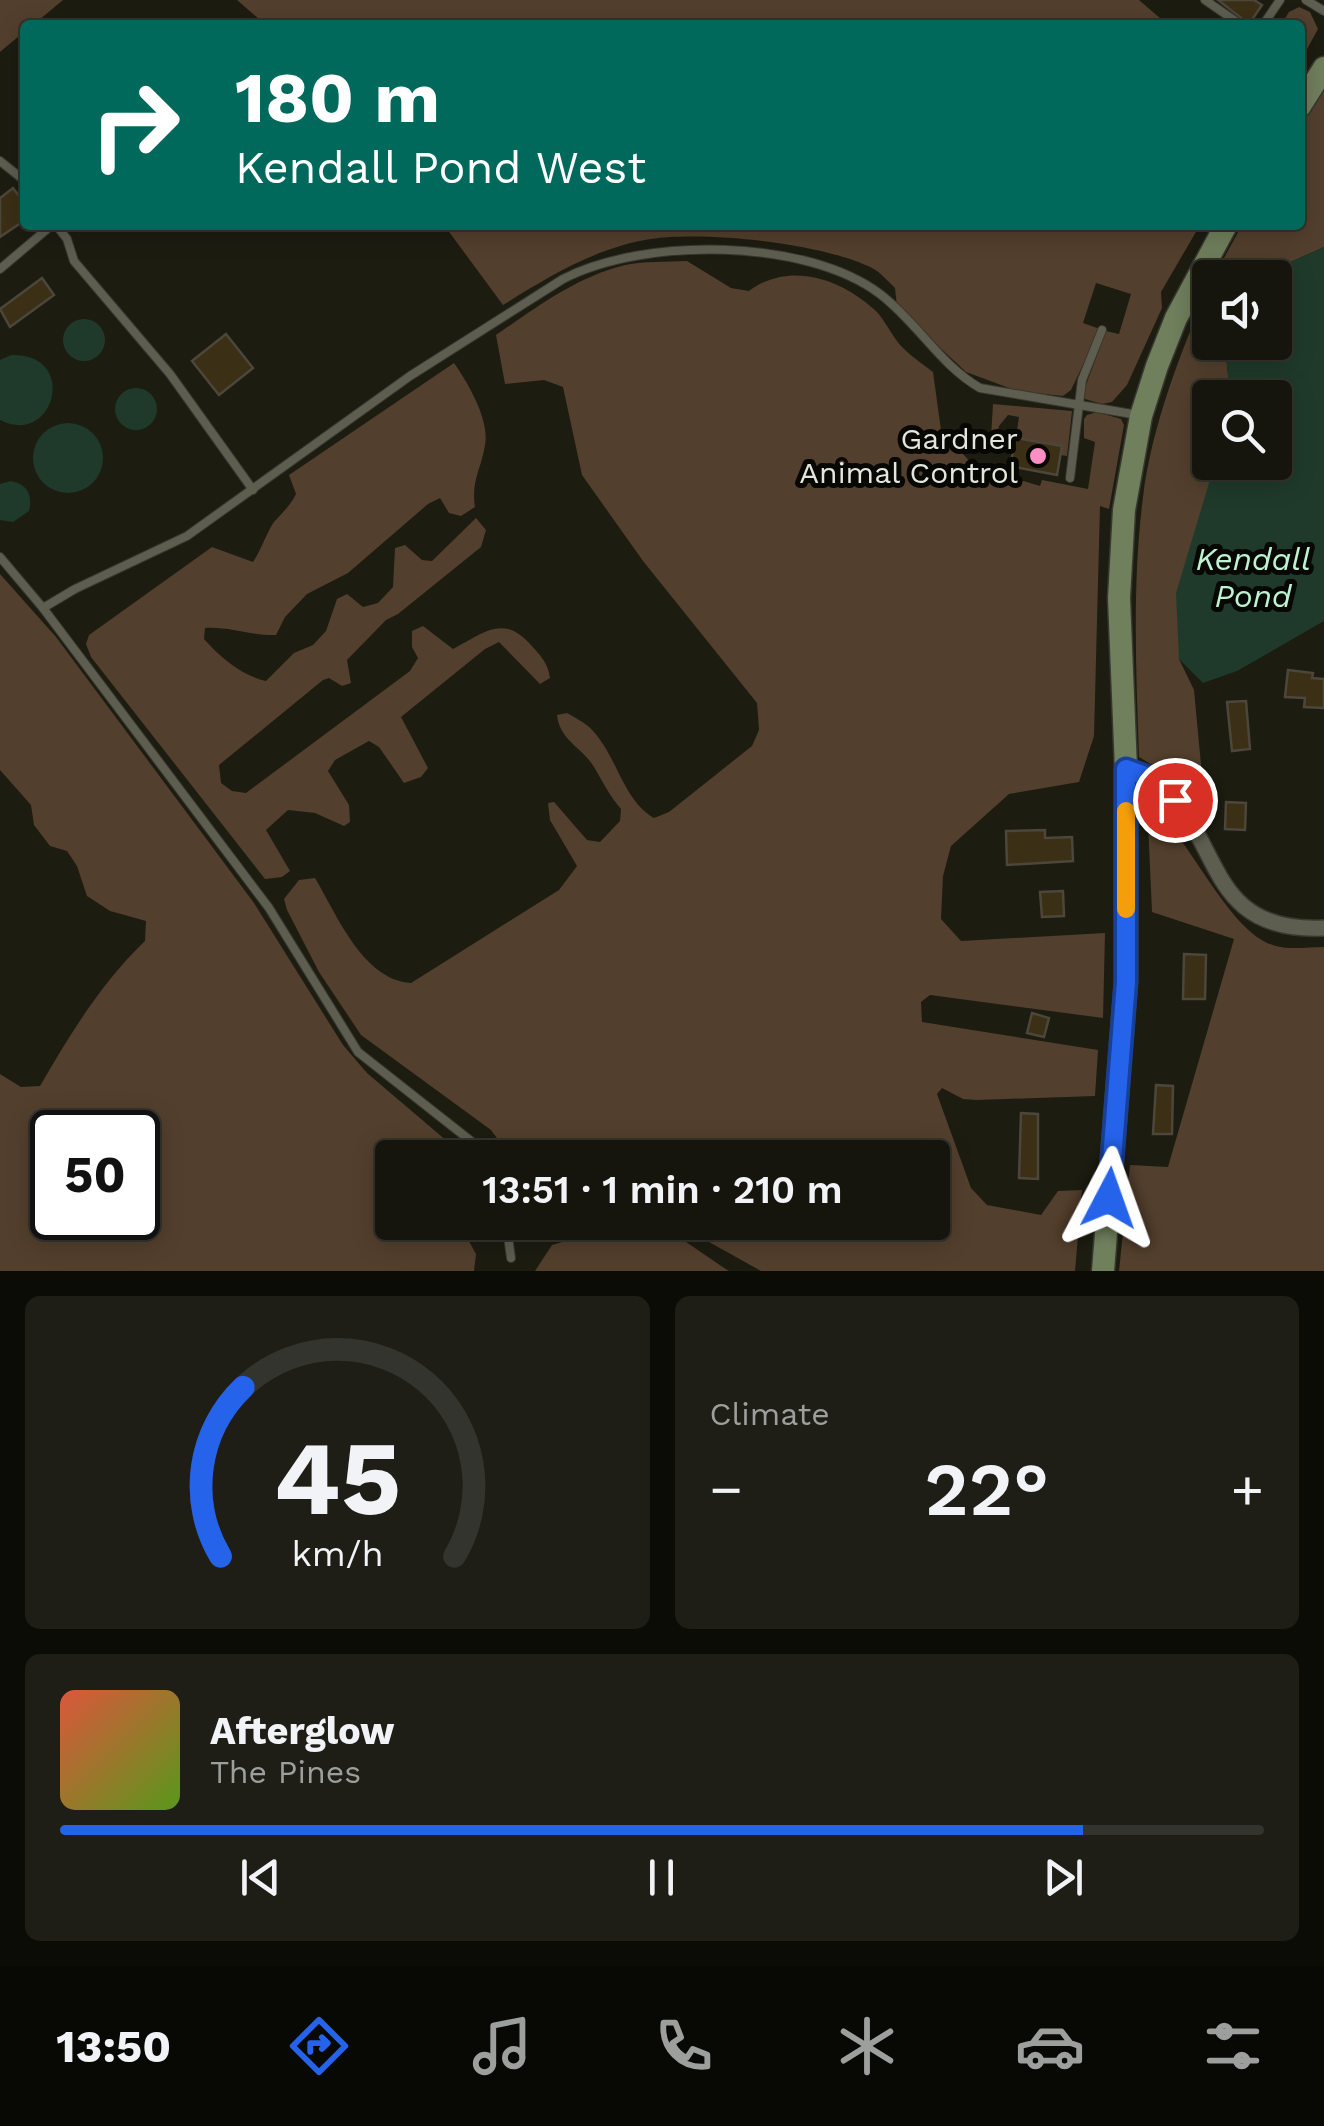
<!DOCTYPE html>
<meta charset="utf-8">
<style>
:root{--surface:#15150d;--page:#1e1e16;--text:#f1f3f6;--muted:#9d9f9d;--line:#34342e;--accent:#2563eb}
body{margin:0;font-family:"Work Sans",sans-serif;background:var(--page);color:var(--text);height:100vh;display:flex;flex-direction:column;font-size:38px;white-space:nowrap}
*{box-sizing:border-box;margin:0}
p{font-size:32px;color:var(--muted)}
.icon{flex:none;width:55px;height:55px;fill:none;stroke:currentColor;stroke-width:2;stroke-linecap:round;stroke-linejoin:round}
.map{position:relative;height:1271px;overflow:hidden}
.sheet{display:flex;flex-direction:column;gap:25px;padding:25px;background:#0c0c07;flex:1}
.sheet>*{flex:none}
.banner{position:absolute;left:20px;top:20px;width:1285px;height:210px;border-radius:10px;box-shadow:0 5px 25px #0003,0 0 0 2px var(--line);background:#00695c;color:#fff;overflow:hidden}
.fabs{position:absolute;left:1192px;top:260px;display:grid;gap:20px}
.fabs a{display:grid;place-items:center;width:100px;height:100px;border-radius:10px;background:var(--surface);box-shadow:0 5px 25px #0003,0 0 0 2px var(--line);font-size:50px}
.speed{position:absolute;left:30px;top:1110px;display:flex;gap:20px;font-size:50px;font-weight:700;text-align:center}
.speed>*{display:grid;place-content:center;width:130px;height:130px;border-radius:50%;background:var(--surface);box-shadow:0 5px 25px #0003,0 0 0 2px var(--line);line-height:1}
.speed .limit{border:5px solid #111;border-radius:15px;background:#fff;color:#111}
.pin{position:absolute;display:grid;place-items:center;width:85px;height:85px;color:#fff;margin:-42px;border:5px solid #fff;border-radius:50%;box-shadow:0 2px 10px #0007}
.me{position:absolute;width:110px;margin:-55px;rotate:4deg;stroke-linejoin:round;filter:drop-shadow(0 0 8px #0008)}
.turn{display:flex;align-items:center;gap:35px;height:210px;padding:0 50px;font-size:45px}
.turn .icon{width:130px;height:130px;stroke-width:2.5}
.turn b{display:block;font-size:70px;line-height:85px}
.big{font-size:75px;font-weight:600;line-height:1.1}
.sheet .card{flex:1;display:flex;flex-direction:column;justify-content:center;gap:15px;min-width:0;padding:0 35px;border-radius:15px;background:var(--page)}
.sheet .dial{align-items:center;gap:0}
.dial svg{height:260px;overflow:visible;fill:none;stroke:var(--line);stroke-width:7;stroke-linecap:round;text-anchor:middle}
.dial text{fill:var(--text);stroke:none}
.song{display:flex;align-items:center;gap:30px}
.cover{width:120px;height:120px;border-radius:15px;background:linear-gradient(135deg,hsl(10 70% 55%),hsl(90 70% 35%))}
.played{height:10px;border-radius:5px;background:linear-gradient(90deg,var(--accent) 85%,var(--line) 85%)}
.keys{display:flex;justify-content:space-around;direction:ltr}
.heat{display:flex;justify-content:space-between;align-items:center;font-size:55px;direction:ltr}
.sheet .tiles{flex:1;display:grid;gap:25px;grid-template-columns:1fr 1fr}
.card:last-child{grid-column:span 2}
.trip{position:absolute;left:375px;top:1140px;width:575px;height:100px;border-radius:10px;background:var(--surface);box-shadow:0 5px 25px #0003,0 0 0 2px var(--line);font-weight:600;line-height:100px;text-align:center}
.tab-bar{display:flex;height:160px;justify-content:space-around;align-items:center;background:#080805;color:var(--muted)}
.tab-bar .icon{width:70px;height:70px}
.tab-bar .current{color:var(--accent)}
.tab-bar b{font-size:45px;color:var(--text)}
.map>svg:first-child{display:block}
</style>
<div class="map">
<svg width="1324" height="1271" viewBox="0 0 1324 1271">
<rect width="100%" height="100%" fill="#1c1c11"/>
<g fill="#533f2d" fill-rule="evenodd">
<polygon points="0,0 63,0 33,25 25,25 25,31 0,52"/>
<polygon points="237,0 1139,0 1168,25 266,25"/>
<polygon points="1299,7 1310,12 1318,29 1300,62 1300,25 1281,25 1289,12"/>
<polygon points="1324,89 1324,247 1257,277 1213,278 1242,225 1300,225 1300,126"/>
<path d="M444,225H1200L1161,292L1162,308L1127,385L1112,402L1102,404L1085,399L1083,393L1106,331L1119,334L1131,294L1096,283L1083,323L1100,329L1071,390L1063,396L1017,391L966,372L897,307L895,288C888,281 880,272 872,268C822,243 706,231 651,239C597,247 548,277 503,305Z"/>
<path d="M687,261L731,288L749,291C789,261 840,278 875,310C886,321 892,337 903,348C912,357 923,364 933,372L941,430L974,466L1040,486L1042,480L1088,489L1095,442L1084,438V419L1087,415L1097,412L1121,419L1124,425L1109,509L1100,506L1094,736L1079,782L1009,794L951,846L943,876L941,919L961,941L1105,933L1103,1018L930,995L921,1002L922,1022L1098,1050L1095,1096L977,1100L963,1099L942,1088L937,1094L971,1188L987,1205L1041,1215L1058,1191L1082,1190L1075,1271H761L675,1223L932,1222V1158L505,1157L502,1145L491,1130L361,1035L319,972L287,910L284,899L299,880L315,878C337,915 363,980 411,983L559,890L577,866L550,820L548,803L554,802L587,840L600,842L620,821L621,809C609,795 603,782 594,767C582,747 560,741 557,715L567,713C574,717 582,721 588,726C617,752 621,799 654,818L669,812L752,746L759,730L757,703L643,561L582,475L563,387L544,380L505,384L496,335C537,307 576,277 625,265C645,261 667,262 687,261Z"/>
<path d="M1210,285V342L1225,343L1230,397L1210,398V462L1215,463L1179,659L1194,690L1202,775L1174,778L1139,757C1136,670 1132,584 1143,497C1151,428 1182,347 1210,285Z"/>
<path d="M454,363C468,383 490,420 485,445C481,470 471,480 475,507L461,516L449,513L440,498L428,504L348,573L307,594L285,617L276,635C252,636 228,626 205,628L204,639C221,658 241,675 266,681L294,653L313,645L326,631L337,599L347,594L363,607L378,603L393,587L395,548L405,545L422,560L432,561L476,518L486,530L481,547L398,614L386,620L347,660L351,683L342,686L329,678L323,680L219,765L221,783L232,791L246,793L410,671L418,658L412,647V631L423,626L453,649C483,633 503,614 530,644C541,656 548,663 550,678L540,684L499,642L485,649L401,717L428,768L421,777L404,783L379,747L369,741L335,760L328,771L349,805L350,822L344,826L315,813L288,810L266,830L290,871L282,877L265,879L91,657L86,644L89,635L212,547L253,562C261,550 268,530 274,522C283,512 290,506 296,494L289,475Z"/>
<polygon points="993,404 1072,411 1067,456 1060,455 1061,446 1016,438 1019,417 1008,415 999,426 995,442 991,437"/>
<path d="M0,574L56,637L254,903L343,1045L367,1073L461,1153L463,1157L392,1158V1222L459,1223L476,1254L474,1271H0V1074L21,1087L40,1086C71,1033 101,983 145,941L146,921L110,911L87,896L77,866L67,851L50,846L34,825L31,805L0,770ZM52,1132H138V1218H52Z"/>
<path d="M1147,801C1190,836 1229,935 1276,946C1291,950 1309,947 1324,947V1271H1119L1130,1165L1168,1167L1234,939L1152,912Z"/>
<path d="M628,1223C667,1222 697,1251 729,1271H535L552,1245Z"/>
</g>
<g fill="#1f3a2a">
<polygon points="1324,247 1324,621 1237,671 1203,683 1179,659 1176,593 1215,463 1275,462 1275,398 1230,397 1225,343 1275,342 1275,278 1257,277"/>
<circle cx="84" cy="340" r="21"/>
<path d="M11,355C80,353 54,448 0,420V360Z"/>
<circle cx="136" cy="409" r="21"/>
<circle cx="68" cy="458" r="35"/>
<path d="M11,481C27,484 33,495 29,511L13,522L0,520V484Z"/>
</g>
<g fill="#3b2f15" stroke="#4c463b" stroke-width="2.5">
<polygon points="1218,0 1254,0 1262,5 1249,24"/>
<polygon points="13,188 25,204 25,220 0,237 0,198"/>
<polygon points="42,278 54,295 10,327 0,309"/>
<polygon points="226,334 253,368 219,395 192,361"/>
<polygon points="1016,438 1062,446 1057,475 1010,466"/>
<polygon points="1288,670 1313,673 1312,678 1324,679 1324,708 1304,707 1305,698 1285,697"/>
<polygon points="1246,701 1250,749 1232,751 1227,702"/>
<polygon points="1226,802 1246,803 1245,830 1225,829"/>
<polygon points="1045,830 1045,838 1072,837 1073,861 1007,865 1006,831"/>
<polygon points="1063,891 1064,916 1042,917 1040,892"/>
<polygon points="1184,954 1206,955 1205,999 1183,999"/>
<polygon points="1032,1013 1049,1018 1044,1037 1027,1033"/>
<polygon points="1156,1085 1173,1086 1172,1134 1153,1134"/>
<polygon points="1021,1113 1038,1114 1038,1179 1019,1178"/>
</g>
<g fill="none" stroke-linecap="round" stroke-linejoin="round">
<g stroke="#383831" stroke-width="10">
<g id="lane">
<polyline points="1205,0 1241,25"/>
<polyline points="1306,0 1324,11"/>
<polyline points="1263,25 1280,0"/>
<polyline points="0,161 25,181"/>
<polyline points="56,225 67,239 74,261 170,374 253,490"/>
<polyline points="0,269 52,225"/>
<polyline points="1070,478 1082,380 1102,330"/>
<polyline points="0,557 43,608 269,908 358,1052 476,1145 486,1158"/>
<path d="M43,608L75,589L187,536L410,376L563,279C644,237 806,238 880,294C917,322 940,365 980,388L1138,415"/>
<polyline points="506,1222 511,1258"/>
</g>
</g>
<g stroke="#383831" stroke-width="18">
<path id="street" d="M1126,769C1233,807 1186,934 1324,928"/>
</g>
<g stroke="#383831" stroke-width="25">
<g id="secondary">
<polyline points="1300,106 1324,68"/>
<polyline points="1103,1271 1126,981 1126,769 1119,598 1124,510 1141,416 1157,366 1176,318 1226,225"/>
</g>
</g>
<use href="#lane" stroke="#5d5d50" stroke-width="8"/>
<use href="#street" stroke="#5d5d50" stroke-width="15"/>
<use href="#secondary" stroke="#707f5c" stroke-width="22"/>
</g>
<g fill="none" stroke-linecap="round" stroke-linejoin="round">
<g stroke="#184099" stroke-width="25">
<polyline id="route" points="1109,1198 1126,982 1126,769 1148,777 1175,800"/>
</g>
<use href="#route" stroke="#2563eb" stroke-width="18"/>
<polyline stroke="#f59e0b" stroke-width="18" points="1126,811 1126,909"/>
</g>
<circle fill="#fb8fc4" stroke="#070703" stroke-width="4" cx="1038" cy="456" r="10"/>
<g text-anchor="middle" stroke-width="10" stroke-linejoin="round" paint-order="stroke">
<g font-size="30" fill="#e4e5dd" stroke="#070703" text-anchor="end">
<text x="1018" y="449">Gardner<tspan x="1018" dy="34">Animal Control</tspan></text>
</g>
<g font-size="32" font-style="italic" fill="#bdf3d0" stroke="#070703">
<text x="1253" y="570">Kendall<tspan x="1253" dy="37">Pond</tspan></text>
</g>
</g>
</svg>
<div class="fabs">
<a><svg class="icon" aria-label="sound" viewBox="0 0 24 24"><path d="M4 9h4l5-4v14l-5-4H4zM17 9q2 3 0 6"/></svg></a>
<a><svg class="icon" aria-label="search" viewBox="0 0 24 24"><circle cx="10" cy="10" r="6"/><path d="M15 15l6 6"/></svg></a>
</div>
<div class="speed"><div class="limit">50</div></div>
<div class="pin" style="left:1175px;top:800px;background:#d93025"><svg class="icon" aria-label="arrive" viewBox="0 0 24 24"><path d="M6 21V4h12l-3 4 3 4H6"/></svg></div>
<svg class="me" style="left:1109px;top:1198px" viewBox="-20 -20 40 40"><path d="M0-17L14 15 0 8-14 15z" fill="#2563eb" stroke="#fff" stroke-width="4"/></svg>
<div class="trip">13:51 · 1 min · 210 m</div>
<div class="banner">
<div class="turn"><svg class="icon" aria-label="right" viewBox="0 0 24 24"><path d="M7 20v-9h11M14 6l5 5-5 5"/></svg><div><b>180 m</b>Kendall Pond West</div></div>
</div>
</div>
<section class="sheet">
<div class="tiles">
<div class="card dial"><svg viewBox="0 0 100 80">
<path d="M14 69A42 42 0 1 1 86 69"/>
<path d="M14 69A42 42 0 0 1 21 17" stroke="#2563eb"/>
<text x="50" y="56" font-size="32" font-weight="700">45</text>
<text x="50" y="72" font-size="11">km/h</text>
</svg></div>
<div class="card"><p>Climate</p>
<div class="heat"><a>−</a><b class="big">22°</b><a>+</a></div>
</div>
<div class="card">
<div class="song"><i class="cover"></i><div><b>Afterglow</b><p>The Pines</p></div></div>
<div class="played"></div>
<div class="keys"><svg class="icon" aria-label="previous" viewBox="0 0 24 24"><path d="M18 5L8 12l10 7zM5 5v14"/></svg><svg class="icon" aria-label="pause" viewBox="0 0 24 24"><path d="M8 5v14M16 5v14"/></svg><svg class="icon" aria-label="next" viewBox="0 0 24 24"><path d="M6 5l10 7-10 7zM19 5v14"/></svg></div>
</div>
</div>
</section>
<nav class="tab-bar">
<b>13:50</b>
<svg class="icon current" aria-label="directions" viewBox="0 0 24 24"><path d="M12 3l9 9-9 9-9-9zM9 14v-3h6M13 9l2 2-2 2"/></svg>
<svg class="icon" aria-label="music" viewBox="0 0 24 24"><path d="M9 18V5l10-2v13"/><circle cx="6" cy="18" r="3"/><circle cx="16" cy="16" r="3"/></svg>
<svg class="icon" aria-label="phone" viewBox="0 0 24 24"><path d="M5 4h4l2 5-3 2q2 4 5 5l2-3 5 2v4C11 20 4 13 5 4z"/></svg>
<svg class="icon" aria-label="climate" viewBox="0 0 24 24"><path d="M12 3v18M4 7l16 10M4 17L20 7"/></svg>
<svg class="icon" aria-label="car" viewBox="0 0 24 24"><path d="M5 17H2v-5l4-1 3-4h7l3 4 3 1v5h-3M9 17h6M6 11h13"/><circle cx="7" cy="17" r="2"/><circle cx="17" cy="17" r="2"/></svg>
<svg class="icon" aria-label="filters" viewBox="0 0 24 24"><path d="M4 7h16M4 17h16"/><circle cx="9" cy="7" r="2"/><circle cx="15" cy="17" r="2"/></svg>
</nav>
